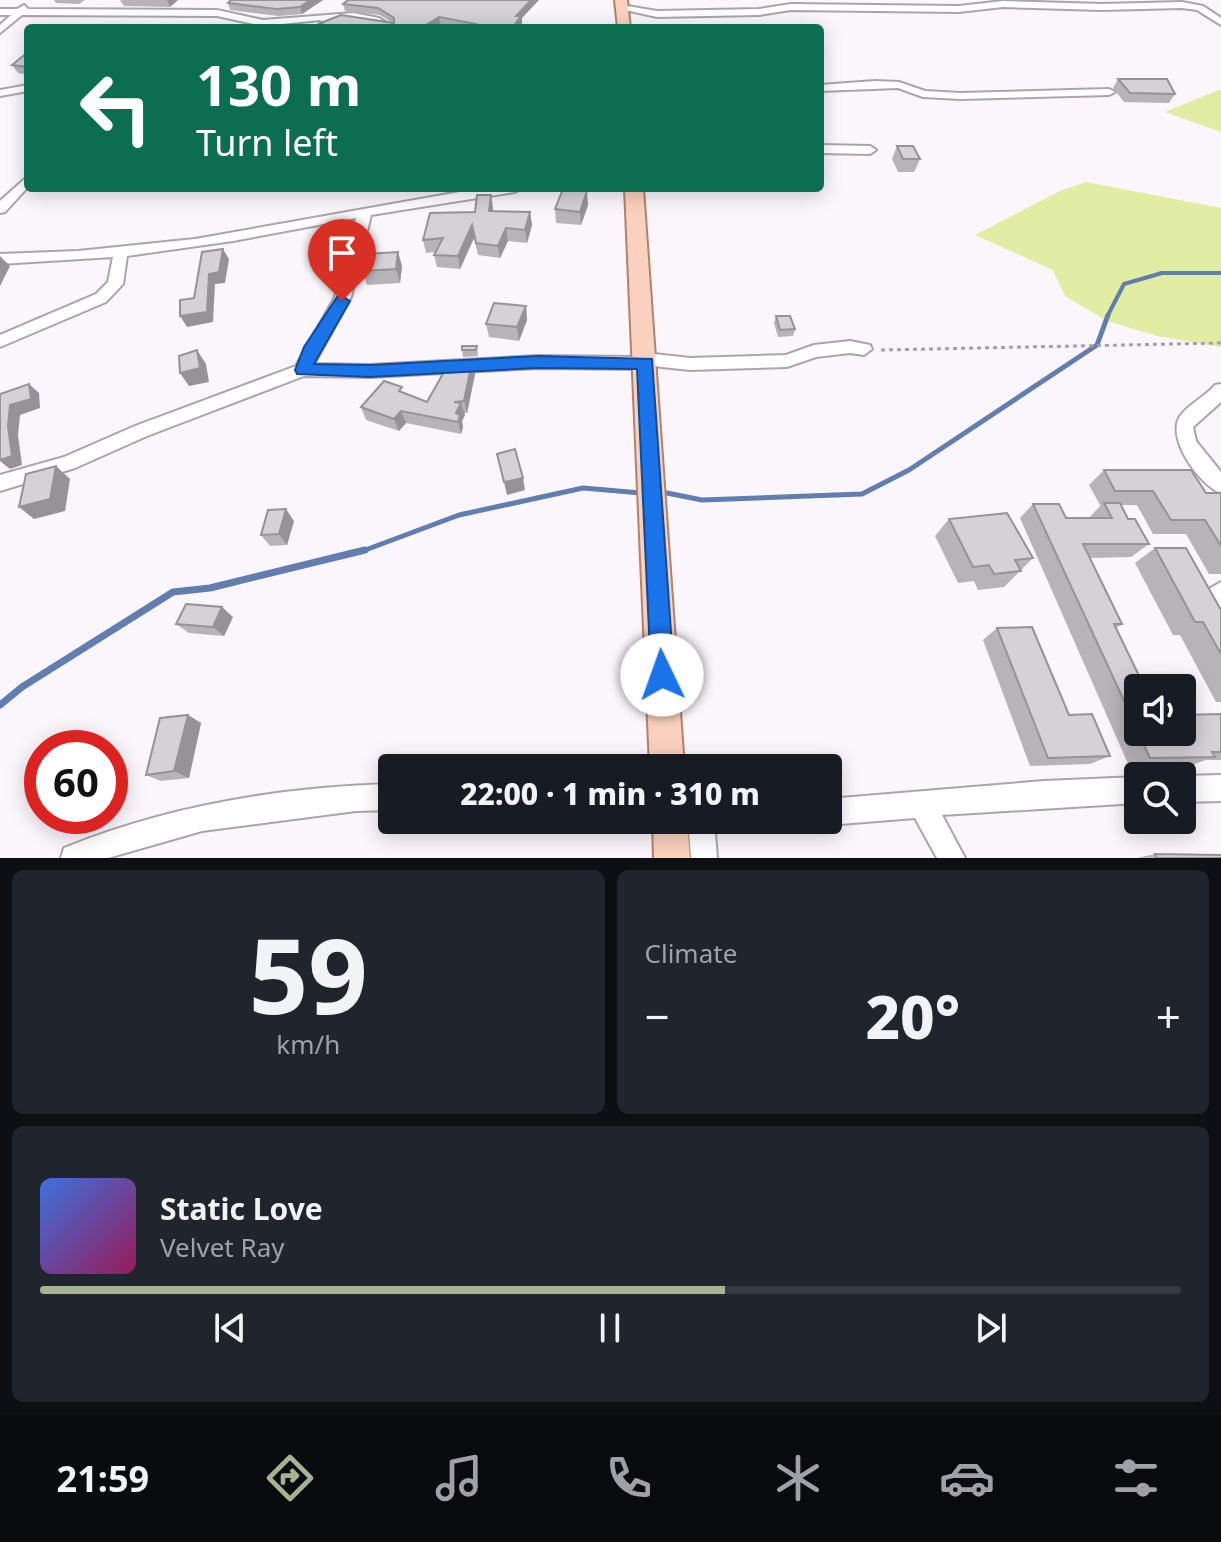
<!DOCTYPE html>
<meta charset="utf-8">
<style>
:root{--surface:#171b24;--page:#20242c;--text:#f1f3f6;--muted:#9ea1a6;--line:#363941;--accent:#a4b392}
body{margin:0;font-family:"Noto Sans",sans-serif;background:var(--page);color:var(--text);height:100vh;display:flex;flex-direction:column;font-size:30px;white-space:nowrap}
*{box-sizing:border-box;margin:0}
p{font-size:26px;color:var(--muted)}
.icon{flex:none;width:44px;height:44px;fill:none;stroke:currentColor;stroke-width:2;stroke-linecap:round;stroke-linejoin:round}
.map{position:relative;height:858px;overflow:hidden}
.details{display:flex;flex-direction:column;gap:12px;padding:12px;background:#0d0f14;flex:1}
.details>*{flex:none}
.hud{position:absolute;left:24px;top:24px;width:800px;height:168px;border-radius:8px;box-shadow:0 4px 20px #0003;background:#0b6e4f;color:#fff;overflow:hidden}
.tools{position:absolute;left:1124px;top:674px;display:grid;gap:16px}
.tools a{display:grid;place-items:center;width:72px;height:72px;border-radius:8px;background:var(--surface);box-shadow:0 4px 20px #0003;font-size:40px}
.speed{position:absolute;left:24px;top:730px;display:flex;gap:16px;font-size:40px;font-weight:700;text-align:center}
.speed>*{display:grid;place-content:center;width:104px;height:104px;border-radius:50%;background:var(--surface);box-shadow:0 4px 20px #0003;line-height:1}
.speed .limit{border:12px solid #d22;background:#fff;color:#111}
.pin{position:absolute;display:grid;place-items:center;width:68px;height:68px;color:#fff;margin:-82px -34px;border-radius:50% 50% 50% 0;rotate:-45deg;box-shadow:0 0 8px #0007}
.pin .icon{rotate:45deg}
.me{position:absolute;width:88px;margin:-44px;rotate:357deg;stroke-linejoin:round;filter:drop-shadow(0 0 6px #0008)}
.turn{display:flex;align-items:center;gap:28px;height:168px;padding:0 40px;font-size:36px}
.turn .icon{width:104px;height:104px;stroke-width:2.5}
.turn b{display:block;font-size:56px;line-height:68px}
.big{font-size:60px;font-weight:800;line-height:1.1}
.details .tile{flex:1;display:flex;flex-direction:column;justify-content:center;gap:12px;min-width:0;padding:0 28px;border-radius:12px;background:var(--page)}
.details .dial{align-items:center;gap:0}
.dial b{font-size:104px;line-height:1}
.song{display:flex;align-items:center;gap:24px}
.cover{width:96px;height:96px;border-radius:12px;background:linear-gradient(135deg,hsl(220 70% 55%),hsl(330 70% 35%))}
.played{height:8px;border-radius:4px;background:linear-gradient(90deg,var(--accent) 60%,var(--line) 60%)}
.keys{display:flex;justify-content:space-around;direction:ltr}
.heat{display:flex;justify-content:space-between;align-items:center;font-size:44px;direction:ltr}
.details .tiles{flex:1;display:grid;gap:12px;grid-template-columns:1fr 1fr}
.tile:last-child{grid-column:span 2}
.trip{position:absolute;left:378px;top:754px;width:464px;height:80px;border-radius:8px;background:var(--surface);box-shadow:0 4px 20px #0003;font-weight:800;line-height:80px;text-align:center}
.tab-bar{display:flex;height:128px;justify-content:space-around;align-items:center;background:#090b0e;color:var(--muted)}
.tab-bar .icon{width:56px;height:56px}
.tab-bar .selected{color:var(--accent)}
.tab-bar b{font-size:36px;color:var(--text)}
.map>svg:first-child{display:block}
</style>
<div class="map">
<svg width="1221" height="858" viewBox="0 0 1221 858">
<rect width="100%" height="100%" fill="#fbf5fc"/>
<g fill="#e1eda2">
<polygon points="1221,89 1221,132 1165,112"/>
<polygon points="1086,182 1221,208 1221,347 1157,336 1107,321 1065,296 1053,270 975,235 1060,191"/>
</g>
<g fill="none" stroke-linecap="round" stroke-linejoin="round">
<polyline stroke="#627daf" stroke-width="4" points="1107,317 1124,284 1162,273 1221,273"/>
<g stroke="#627daf" stroke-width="5">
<polyline points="667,493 702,500 862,494 909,470 1097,345 1108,315"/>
<polyline points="360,552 459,515 583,488 641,493"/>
</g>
<polyline stroke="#627daf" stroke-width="7" points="0,705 22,687 173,592 210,588 365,550"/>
<g stroke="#aba5ab" stroke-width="4">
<g id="minor">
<polygon points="1003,1 1102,4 1182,2 1203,6 1221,18 1221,25 1197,10 1182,8 1102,10 1003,7 959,12 791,10 759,15 657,17 616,8 621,5 657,11 759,9 791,4 959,6"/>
<path d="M24,5L28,9L217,10L263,20L353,13L379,18L394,28C370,28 348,10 325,23L320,20L263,26L217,16L22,15L0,33V25L11,15H0V9H17Z"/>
<polygon points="875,81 899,82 925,91 960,93 1109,89 1115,92 1109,95 960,99 923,97 898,88 820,91 820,85"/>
<polygon points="28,85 28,91 0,96 0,90"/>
<polygon points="820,145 870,146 876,150 870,154 820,153"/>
<polygon points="28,176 28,187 5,212 0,213 0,201"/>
<polygon points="482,188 522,188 515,192 371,215 351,297 314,364 370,365 538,356 638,357 645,353 690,358 786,355 814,345 850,341 870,345 872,349 864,355 850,353 816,357 787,367 690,370 653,366 646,369 538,368 370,377 304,376 147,436 75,468 0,491 0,475 64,457 135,426 296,366 335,297 356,218 233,241 127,256 123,284 106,302 0,347 0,335 96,294 108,282 113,257 0,264 0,254 78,251 195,239"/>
<path d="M1221,384V402L1193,427L1196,441L1221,472V493C1200,486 1164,436 1181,415C1190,403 1205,397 1215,385Z"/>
<polygon points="1221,582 1221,655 1213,652 1197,616 1202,593"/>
<polygon points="1221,775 1221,801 1182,802 1182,776"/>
<polygon points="1138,777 1138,803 942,815 965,858 937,858 915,818 828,825 818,820 828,820 828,799 1044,781"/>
<path d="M392,784V810L356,811L202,831L108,858H61L64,848C167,806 281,787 392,784Z"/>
<polygon points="688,820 714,820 717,858 691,858"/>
</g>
</g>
<g stroke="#b0836e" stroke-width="4">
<g id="major">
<polygon points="615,0 627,0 630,28 618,28"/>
<polygon points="625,188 643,188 684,768 650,768"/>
<polygon points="653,820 687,820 690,858 654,858"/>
</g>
</g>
<polyline stroke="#a4a0a5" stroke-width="3" stroke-dasharray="4 4" stroke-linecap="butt" points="881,350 1221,343"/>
<use href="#minor" fill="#fff" fill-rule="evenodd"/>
<use href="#major" fill="#fad1be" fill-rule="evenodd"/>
</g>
<g fill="#b8b3b9">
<polygon points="54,0 85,0 79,4 56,3"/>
<polygon points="120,0 178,0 170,7 124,6"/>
<polygon points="231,0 323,0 302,14 279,16 230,10 228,3"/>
<polygon points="343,4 522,18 522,23 518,28 462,28 440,24 434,28 320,28 318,24 391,22 380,15 345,11"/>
<polygon points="28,52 28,75 18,73 12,65"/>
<polygon points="1118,79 1175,94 1169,103 1124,102 1113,88"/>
<polygon points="897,146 920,159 914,172 898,172 892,159"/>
<polygon points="588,205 581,225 556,223 555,209"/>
<polygon points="493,208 493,211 530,212 532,225 527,243 508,241 500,258 478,255 474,238 460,269 437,267 434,255 436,252 426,253 423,240 475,212"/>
<polygon points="402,266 400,283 367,285 362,271"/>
<polygon points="526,306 527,320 519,341 489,337 486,324"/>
<polygon points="776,316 795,329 793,336 778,337 774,323"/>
<polygon points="477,346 478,356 463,357 462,350"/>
<polygon points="472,362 475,374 467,413 464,413 465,415 462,421 463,427 461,434 406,423 399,431 366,420 361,407 404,393 427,402"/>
<polygon points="1104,470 1206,493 1221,493 1221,574 1209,574 1186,534 1153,534 1137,505 1121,505 1128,519 1149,544 1131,557 1089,558 1122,624 1116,628 1138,732 1221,714 1221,760 1206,760 1191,765 1129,766 1020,518 1033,504 1066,518 1089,518 1101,505 1100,505 1089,485"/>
<polygon points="949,519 1033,558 1004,587 978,590 974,581 958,583 935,536"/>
<polygon points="294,521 287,545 270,546 261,535"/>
<polygon points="1155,548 1221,610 1221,702 1216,702 1180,635 1173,635 1135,563"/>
<polygon points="233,617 224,636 189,633 176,624"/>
<polygon points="997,628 1069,715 1110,756 1090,764 1030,766 983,640"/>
<polygon points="188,715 201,723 189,778 161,781 146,775"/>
<polygon points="1155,854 1221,858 1137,858"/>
</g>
<g fill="#969296">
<polygon points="167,0 178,0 170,7"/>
<polygon points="310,0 323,0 302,14 300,7"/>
<polygon points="531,0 539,0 522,18 522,23 518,28 512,28 516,16"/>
<polygon points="439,17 440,24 434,28 421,28"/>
<polygon points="587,191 588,205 581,225 580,212"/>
<polygon points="491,195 493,208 491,224 489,211"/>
<polygon points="530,212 532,225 527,243 525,230"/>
<polygon points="472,225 474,238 460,269 458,256"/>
<polygon points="506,228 508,241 500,258 498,246"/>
<polygon points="223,249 229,259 225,283 215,284 213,322 187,327 180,316 207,312 209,274"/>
<polygon points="398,252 402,266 400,283 396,269"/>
<polygon points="0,256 10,266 0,286"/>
<polygon points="526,306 527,320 519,341 517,327"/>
<polygon points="197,350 206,364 209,382 189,386 180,373"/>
<polygon points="472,362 475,374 467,413 464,401"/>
<polygon points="29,384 39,393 40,408 20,415 18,435 22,465 10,469 0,461 0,460 10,405"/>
<polygon points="461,403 465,415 462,421 463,427 461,434 456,413"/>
<polygon points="401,411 406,423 399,431 394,419"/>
<polygon points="56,466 70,479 65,511 34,519 19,507"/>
<polygon points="523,478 525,490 507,495 504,482"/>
<polygon points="286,509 294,521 287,545 279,534"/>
<polygon points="222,607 233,617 224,636 213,627"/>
<polygon points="188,715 201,723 189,778 174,771"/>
</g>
<g fill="#d6d0d7" stroke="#969296" stroke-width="2">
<polygon points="231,0 310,0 300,7 277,9 228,3"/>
<polygon points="348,0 531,0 516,16 521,16 512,28 471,28 476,24 439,17 421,28 353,28 318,24 341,15 394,23 394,18 378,8 343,4"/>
<polygon points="28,52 28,67 12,65"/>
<polygon points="1118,79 1167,79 1175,94 1130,93"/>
<polygon points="897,146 913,146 920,159 903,159"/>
<polygon points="563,189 587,191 580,212 555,209"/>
<polygon points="477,195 491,195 489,211 530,212 525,230 506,228 498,246 476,243 472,225 458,256 434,255 443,238 423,240 430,213 475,212"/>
<polygon points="223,249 219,272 209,274 207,312 180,316 180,300 194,298 202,252"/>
<polygon points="398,252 396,269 362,271 365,254"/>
<polygon points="494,303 526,306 517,327 486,324"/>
<polygon points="776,316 790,316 795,329 780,330"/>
<polygon points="462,346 477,346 476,350 462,350"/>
<polygon points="197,350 200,368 180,373 179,356"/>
<polygon points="472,362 464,401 454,402 461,403 456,413 460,415 458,422 401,411 394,419 361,407 384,381 402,387 399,391 427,402 449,363"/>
<polygon points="29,384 31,399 10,405 8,426 12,456 0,460 0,394"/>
<polygon points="515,449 523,478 504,482 497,454"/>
<polygon points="56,466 50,499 19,507 26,474"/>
<polygon points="1104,470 1191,470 1206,493 1221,493 1221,546 1205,520 1171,520 1153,491 1115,491"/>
<polygon points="1104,503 1120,503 1128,519 1135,519 1149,544 1083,544 1122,624 1114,624 1145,688 1138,688 1138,731 1033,504 1059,504 1066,518 1112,518"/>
<polygon points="286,509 279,534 261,535 268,510"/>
<polygon points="1007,513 1033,558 1015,560 1021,571 994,574 989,565 973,567 949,519"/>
<polygon points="1155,548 1186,548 1221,610 1221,654 1203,622 1195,622"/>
<polygon points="186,604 222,607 213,627 176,624"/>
<polygon points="1032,627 1069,715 1092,714 1110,756 1048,758 997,628"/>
<polygon points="1221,714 1221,752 1212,752 1215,757 1150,758 1138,732 1182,732 1182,715"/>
<polygon points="188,715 174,771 146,775 160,718"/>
<polygon points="1155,854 1221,855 1221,858 1157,858"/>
</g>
<polygon fill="#1a73e8" stroke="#114b97" stroke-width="2" points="342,296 350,301 314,364 370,365 538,356 652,359 674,675 670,683 662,687 654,683 651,675 637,369 538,368 370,377 297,374 295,370 304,347 337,297"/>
</svg>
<div class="tools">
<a><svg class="icon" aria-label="sound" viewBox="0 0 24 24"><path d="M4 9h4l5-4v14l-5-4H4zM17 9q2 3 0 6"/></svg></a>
<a><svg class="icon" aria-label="search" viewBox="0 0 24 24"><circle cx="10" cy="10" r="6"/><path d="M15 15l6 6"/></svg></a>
</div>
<div class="speed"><div class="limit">60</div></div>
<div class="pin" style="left:342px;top:301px;background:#d93025"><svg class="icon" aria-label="arrive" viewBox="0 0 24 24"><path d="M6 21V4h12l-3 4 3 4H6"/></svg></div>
<svg class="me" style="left:662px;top:675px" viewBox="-20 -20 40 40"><circle r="19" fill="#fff"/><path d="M0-13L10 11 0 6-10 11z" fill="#1a73e8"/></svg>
<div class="trip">22:00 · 1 min · 310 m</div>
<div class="hud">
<div class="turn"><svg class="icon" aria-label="left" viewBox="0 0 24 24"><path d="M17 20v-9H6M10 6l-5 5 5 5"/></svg><div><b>130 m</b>Turn left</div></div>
</div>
</div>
<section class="details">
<div class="tiles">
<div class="tile dial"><b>59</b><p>km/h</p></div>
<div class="tile"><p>Climate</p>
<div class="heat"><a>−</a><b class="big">20°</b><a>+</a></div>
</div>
<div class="tile">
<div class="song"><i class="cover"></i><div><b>Static Love</b><p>Velvet Ray</p></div></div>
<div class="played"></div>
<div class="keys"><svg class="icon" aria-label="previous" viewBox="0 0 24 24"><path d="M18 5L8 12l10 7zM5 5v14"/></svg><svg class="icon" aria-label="pause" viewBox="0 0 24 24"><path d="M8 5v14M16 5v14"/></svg><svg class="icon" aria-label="next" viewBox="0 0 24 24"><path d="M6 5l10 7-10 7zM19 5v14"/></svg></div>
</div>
</div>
</section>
<nav class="tab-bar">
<b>21:59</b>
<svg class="icon selected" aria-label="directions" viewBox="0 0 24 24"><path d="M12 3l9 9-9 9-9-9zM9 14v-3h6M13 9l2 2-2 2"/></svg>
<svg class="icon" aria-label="music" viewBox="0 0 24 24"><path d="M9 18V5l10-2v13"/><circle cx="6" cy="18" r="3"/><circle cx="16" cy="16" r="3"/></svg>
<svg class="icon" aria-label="phone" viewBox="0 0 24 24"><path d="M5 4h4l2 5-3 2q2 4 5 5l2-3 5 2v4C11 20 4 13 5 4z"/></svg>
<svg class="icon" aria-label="climate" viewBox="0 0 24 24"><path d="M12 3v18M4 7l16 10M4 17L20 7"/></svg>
<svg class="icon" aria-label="car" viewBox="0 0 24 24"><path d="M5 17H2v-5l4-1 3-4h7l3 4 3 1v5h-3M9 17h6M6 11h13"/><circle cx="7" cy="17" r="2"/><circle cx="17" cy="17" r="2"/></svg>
<svg class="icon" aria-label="filters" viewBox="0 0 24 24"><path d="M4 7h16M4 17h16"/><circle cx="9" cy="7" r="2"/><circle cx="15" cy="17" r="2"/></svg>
</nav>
